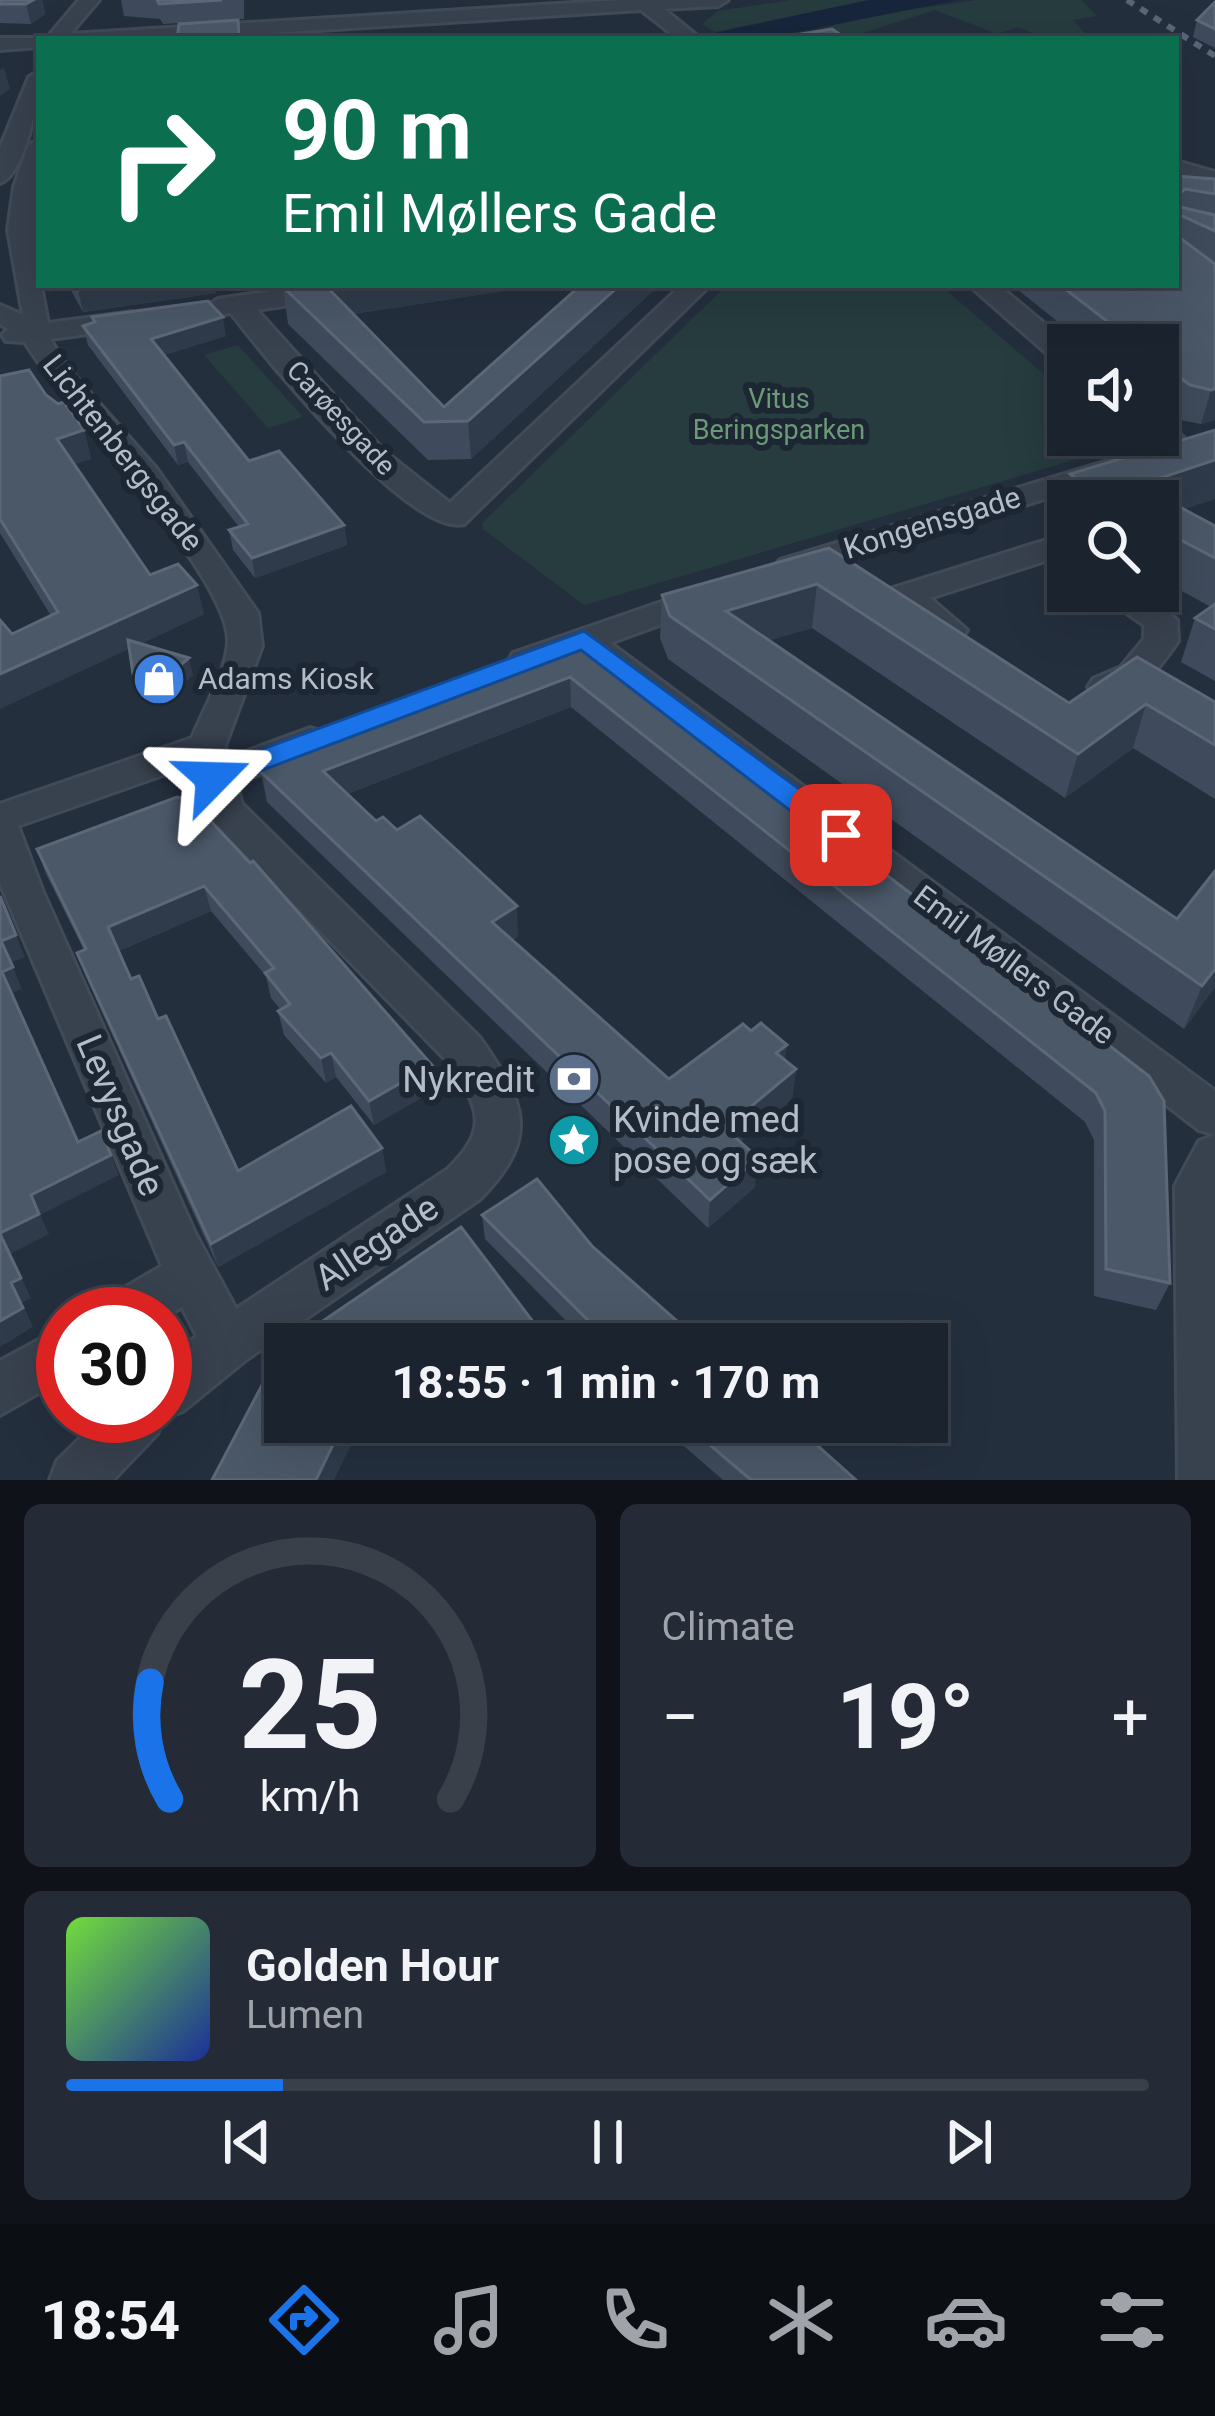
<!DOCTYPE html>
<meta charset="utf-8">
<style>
:root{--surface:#1b232e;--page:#242b36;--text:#f1f3f6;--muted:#a0a4aa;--line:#39404a;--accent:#1a73e8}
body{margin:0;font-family:Roboto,sans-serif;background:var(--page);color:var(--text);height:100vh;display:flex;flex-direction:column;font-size:45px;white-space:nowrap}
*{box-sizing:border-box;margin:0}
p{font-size:39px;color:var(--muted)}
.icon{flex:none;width:66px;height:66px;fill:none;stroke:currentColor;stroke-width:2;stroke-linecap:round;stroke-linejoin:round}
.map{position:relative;height:1480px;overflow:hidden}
.details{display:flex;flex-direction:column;gap:24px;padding:24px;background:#0f1319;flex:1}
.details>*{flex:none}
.hud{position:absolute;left:36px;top:36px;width:1143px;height:252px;border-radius:0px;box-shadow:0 12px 48px #0002,0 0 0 3px var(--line);background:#0b6e4f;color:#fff;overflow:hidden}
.tools{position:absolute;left:1047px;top:324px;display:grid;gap:24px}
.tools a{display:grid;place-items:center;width:132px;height:132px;border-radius:0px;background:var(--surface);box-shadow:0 12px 48px #0002,0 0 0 3px var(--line);font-size:60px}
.speed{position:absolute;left:36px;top:1287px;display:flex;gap:24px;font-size:60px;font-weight:700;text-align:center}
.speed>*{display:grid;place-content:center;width:156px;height:156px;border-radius:50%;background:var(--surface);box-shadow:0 12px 48px #0002,0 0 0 3px var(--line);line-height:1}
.speed .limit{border:18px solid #d22;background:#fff;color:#111}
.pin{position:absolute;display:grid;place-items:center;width:102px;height:102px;color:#fff;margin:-51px;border-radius:24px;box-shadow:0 6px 18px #0006}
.me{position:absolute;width:132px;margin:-66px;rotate:68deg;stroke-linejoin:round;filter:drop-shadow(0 0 9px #0008)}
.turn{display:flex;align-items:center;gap:42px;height:252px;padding:0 48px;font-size:54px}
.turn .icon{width:156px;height:156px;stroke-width:2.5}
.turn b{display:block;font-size:84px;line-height:102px}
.big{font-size:90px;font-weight:700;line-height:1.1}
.details .tile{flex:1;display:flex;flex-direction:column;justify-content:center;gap:18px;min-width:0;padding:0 42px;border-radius:18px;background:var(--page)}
.details .dial{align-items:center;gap:0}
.dial svg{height:312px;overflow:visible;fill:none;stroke:var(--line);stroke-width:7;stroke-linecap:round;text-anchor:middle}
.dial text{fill:var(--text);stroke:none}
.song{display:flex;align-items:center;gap:36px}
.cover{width:144px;height:144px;border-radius:18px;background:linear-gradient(135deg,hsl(100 70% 55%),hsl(230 70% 35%))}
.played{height:12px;border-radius:6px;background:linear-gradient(90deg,var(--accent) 20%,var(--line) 20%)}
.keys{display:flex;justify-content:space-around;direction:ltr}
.heat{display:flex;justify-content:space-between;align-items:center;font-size:66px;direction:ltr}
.details .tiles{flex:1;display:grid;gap:24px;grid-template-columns:1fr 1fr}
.tile:last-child{grid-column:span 2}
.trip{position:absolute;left:264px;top:1323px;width:684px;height:120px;border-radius:0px;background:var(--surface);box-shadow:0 12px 48px #0002,0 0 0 3px var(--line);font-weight:700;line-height:120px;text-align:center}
.menu{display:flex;height:192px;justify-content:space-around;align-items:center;background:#0b0e12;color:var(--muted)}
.menu .icon{width:84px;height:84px}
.menu .current{color:var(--accent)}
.menu b{font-size:54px;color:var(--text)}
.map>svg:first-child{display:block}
</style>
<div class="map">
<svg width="1215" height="1480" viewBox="0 0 1215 1480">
<rect width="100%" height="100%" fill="#242f3e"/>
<g fill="#263c3f">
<polygon points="791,0 869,0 715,32 702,24 718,11"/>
<polygon points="977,0 1081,0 1097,16 1073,20 1091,39 1034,39 1040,36 1018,27 997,34 935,10 860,34 868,39 827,39 816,30 873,15"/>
<polygon points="727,285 940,285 1068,395 1068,435 1112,435 1111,449 584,605 483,529 482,523"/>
<polygon points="238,345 303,417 268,428 204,355"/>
</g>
<polygon fill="#17263c" points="869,0 958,0 762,39 686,39"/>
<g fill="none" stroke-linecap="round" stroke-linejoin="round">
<g stroke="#414a57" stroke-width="6">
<g id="minor">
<polygon points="79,0 99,0 70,34 623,0 728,0 718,6 664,9 701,39 678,39 641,10 174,39 39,39 39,47 0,50 0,38 47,38"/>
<path d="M39,71C39,98 26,173 0,183V148L29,77Z"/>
<path d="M39,139L33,244L48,323L133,312L146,320L133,328L50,339L67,367L156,468L258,613L262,646L225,746L229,758L310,728L323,732L328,741L323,750L236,783L242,804L480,1038C524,1102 542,1136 480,1199L247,1359L183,1411L164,1418L157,1434L113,1480H50L57,1461L103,1416H165V1361L197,1336L182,1307L165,1317L99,1314L107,1298L162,1266L0,883V804L192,738C203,710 226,673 228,643C232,579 63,406 25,342L6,341L2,335L8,329L0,324V305L23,315L8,230L14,187L28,146ZM194,764L212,820L450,1064C479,1108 490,1128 448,1169L236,1309L195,1233L43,892L18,826Z"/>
<polygon points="1176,161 1215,172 1215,186 1176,175"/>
<path d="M313,285H378L365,293L257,310L383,450L450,503L682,285H710L464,524C410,537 265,357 231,313L218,315L205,307L218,299Z"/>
<polygon points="969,285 998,285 1070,345 1068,365 1058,363"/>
<path d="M1158,422C1172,426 1184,437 1193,449L1188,455H1168L1148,437L1158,435Z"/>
<polygon points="1111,460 1122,463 1126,469 1122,475 802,574 780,574 775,567 780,560"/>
<polygon points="1046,540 1068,547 1068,568 1045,561 930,598 967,630 962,638 938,638 889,595 893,588"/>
<polygon points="705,587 717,590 721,597 717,604 610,643 1215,1091 1215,1480 1178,1480 1175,1186 1199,1141 1215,1135 1199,1130 580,654 525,672 513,669 508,661 513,653"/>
<path d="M1095,591H1135L1177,620L1178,641C1160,669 1130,706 1093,695L1088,687L1093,679L1121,667L1144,639V625Z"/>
<polygon points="63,1327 63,1379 0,1415 0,1361"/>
</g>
</g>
<use href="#minor" fill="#38414e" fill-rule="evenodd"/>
<polyline stroke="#5a6575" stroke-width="6" stroke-dasharray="8 8" stroke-linecap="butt" points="1127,0 1215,56"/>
</g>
<g fill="#3f4b5c">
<polygon points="0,0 42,0 45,14 31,24 0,23"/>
<polygon points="121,0 244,0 244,19 163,24 160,19 124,16"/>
<polygon points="1215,2 1215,48 1193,37 1197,20"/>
<polygon points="1176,176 1215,179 1215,420 1201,424 1180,420 1158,402 1158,345 1087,345 1012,285 1176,285"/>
<polygon points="68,285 214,285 216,293 83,312"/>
<polygon points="543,285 353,314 444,407 581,285 654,285 654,290 471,459 428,460 288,324 283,287"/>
<polygon points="92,317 226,336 164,355 249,461 344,525 347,545 255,578 233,550 229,530 239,527 188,462 178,465 88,345 83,326 94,323"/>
<polygon points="0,376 46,395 84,430 91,459 74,464 150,575 204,614 140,644 193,675 171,693 145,696 137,690 129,649 12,634 51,616 0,533"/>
<polygon points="1215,430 1215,499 1184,509 1215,526 1215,681 1181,662 1195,618 1211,607 1158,578 1158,501 1068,501 1068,523 1060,517 1070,474"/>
<polygon points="829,548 1069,703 1215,702 1215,799 1133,748 1065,798 812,628 770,640 1177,919 1215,871 1215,987 1184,1029 668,659 660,638 662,595"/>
<polygon points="567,645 1149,1076 1170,1283 1156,1310 1094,1296 1094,1140 1085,1122 571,707 347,794 376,821 397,830 518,936 513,940 669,1079 785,1060 796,1069 792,1099 740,1142 755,1187 708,1228 267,802 261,772"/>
<polygon points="177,797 435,1090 374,1125 336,1077 326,1083 284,1035 278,1011 280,1009 271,998 266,976 211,911 119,951 131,979 158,1019 238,1171 382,1148 386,1172 218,1267 86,977 77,953 84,950 46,874 37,849"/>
<polygon points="482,1215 592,1246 703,1344 589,1344 485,1239"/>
<polygon points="461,1227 550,1344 289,1344"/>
<polygon points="667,1422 791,1422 856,1480 723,1480 678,1441 678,1434"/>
</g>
<g fill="#2f3b4b">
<polygon points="33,0 42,0 45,14 31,24 26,4"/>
<polygon points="4,67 10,89 0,96 0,70"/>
<polygon points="116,285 214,285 216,293 83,312 78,290"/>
<polygon points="322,285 543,285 326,318"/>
<polygon points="620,285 654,285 654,290 471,459 468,421"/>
<polygon points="223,317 226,336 155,358 151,339"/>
<polygon points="1215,389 1215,420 1201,424 1211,390"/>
<polygon points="84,430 91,459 65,467 57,439"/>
<polygon points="184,442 188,462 178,465 174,445"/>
<polygon points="1215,460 1215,499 1158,517 1139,485"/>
<polygon points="344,525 347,545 255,578 252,558"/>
<polygon points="817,584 812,628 724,654 726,611"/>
<polygon points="197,585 204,614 0,709 0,674"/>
<polygon points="189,658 193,675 171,693 166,677"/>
<polygon points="570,677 571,707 328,801 323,771"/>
<polygon points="1146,704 1133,748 1065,798 1078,754"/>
<polygon points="204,886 211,911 116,952 108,927"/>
<polygon points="517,906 518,936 495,952 492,922"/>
<polygon points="16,935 25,957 10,963 1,941"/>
<polygon points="13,967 22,989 11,993 2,972"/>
<polygon points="1215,969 1215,987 1184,1029 1202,986"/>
<polygon points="787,1045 783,1074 776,1053"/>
<polygon points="331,1053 336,1077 326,1083 321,1058"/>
<polygon points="432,1065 435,1090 374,1125 369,1101"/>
<polygon points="796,1069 792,1099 722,1157 725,1128"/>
<polygon points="382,1148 386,1172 218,1267 211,1244"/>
<polygon points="111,1155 119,1175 40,1215 49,1234 10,1254 31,1298 22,1303 33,1327 0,1347 0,1321 11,1283 0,1233 31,1195"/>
<polygon points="758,1158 755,1187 708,1228 710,1200"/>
<polygon points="472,1324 475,1344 444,1344"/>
<polygon points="344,1422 373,1422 357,1433 334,1480 316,1480"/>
</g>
<g fill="#4b5868" stroke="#5c6777" stroke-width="3">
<polygon points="0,0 33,0 26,4 0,4"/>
<polygon points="157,0 222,0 159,4"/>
<polygon points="1215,2 1215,29 1197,20"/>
<polygon points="238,20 239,37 177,39 179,24"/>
<polygon points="832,29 847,39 770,39"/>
<polygon points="1176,176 1215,179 1215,194 1185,189 1180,193 1180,207 1215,215 1215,231 1176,213"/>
<polygon points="1176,235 1215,264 1215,389 1211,390 1190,385 1158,361 1158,345 1138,345 1060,285 1176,285"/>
<polygon points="75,285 116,285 78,290"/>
<polygon points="285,285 325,285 444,407 581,285 620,285 468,421 424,422 283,287"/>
<polygon points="208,301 223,317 151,339 249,461 279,451 344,525 252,558 229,530 248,524 184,442 174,445 83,326 95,322 92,317"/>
<polygon points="29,370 46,395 58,404 64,402 84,430 57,439 150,575 178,564 197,585 0,674 0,620 12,634 58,612 0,519 0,376"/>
<polygon points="1215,430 1215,460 1139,485 1215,526 1215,558 1158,528 1158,501 1109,501 1070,474"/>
<polygon points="829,548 1069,703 1137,657 1215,702 1215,745 1146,704 1078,754 817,584 726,611 1177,919 1215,871 1215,969 1202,986 670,616 662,595"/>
<polygon points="1215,604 1215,629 1195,618"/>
<polygon points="128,640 189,658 166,677 141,679 133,674"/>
<polygon points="567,645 589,647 1149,1076 1164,1101 1170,1283 1106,1269 1105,1111 1096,1093 570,677 323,771 376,821 383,817 397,830 420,816 517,906 492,922 669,1079 743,1024 751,1031 761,1023 787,1045 776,1053 796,1069 725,1128 758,1158 710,1200 261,772 268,755"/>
<polygon points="177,797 191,800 250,863 253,861 432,1065 369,1101 331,1053 321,1058 278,1011 290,1004 265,973 274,968 204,886 108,927 131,979 139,976 158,1019 166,1016 238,1171 351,1106 382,1148 211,1244 77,953 86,949 37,849"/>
<polygon points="0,896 16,935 1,941 13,967 2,972 78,1142 101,1131 111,1155 31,1195 39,1214 0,1233"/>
<polygon points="537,1179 592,1246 703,1344 612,1344 482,1215"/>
<polygon points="461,1227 550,1344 487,1344 472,1324 444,1344 419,1344 413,1336 402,1344 289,1344"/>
<polygon points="0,1234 21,1278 11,1283 23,1308 0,1321"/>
<polygon points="285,1346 285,1422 344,1422 316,1480 212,1480 281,1349"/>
<polygon points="683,1422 791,1422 856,1480 751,1480"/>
</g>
<polygon fill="#1a73e8" stroke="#114b97" stroke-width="3" points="584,631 851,827 855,835 851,842 831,842 581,650 223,785 213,788 199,778 203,771"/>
<defs>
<g id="shop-disc" transform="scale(2.7)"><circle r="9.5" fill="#3f7fe0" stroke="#1d2633"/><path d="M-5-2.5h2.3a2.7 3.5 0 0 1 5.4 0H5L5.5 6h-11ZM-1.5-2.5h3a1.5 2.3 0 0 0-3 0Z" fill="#fff"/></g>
<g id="bank-disc" transform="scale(2.7)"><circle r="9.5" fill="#5c6f8a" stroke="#1d2633"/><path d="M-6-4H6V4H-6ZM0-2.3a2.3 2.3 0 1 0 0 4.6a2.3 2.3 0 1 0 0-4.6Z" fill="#fff"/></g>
<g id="sight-disc" transform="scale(2.7)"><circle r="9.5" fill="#0f9aa8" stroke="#1d2633"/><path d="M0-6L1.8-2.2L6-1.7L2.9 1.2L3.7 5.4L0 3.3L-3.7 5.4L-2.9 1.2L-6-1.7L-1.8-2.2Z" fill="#fff"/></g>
</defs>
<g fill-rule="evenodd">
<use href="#shop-disc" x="159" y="679"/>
<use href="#bank-disc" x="574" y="1079"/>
<use href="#sight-disc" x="574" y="1140"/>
</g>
<g text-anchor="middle" stroke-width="12" stroke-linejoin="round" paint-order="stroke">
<g font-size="27" fill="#6b9a76" stroke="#1d2633">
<text x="779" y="408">Vitus<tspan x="779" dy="31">Beringsparken</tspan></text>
</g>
<g font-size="27" fill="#b4bcc9" stroke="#1d2633">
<text transform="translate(341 418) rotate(47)" y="9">Carøesgade</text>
</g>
<g font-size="30" fill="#b4bcc9" stroke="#1d2633">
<text transform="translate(123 453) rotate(52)" y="10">Lichtenbergsgade</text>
<text transform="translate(932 523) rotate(-17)" y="10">Kongensgade</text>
<text transform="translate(1014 965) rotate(37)" y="10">Emil Møllers Gade</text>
</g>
<g font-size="30" fill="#b4bcc9" stroke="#1d2633" text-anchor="start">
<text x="198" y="689">Adams Kiosk</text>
</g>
<g font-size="36" fill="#b4bcc9" stroke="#1d2633" text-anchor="end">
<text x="535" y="1092">Nykredit</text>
<text x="613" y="1132" text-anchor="start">Kvinde med<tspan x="613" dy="41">pose og sæk</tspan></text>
</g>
<g font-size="36" fill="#b4bcc9" stroke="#1d2633">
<text transform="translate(121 1115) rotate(67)" y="13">Levysgade</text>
<text transform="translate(376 1242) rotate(-34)" y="13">Allegade</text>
</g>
</g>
</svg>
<div class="tools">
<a><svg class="icon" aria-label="sound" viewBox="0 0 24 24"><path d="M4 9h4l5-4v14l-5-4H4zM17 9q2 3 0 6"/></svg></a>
<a><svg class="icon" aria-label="search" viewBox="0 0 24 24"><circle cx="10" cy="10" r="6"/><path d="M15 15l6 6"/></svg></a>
</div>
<div class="speed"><div class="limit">30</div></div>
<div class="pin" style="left:841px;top:835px;background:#d93025"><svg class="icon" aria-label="arrive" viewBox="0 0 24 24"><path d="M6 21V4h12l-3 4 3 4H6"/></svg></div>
<svg class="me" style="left:213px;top:778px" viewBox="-20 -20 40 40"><path d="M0-17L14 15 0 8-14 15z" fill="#1a73e8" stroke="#fff" stroke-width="4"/></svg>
<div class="trip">18:55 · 1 min · 170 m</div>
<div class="hud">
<div class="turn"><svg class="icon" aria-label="right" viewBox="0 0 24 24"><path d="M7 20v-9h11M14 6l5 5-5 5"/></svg><div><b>90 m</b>Emil Møllers Gade</div></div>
</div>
</div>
<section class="details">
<div class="tiles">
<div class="tile dial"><svg viewBox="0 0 100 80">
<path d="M14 69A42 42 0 1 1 86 69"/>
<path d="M14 69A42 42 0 0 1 9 39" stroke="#1a73e8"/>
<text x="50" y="56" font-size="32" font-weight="700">25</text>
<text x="50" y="72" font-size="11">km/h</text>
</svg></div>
<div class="tile"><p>Climate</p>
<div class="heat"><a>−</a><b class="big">19°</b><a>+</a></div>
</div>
<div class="tile">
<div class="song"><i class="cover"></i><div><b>Golden Hour</b><p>Lumen</p></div></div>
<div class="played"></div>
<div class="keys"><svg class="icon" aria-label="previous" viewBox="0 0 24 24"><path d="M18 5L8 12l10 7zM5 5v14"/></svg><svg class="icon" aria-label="pause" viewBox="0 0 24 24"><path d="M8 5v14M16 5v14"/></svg><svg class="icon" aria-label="next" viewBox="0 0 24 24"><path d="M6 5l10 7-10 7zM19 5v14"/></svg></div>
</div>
</div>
</section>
<nav class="menu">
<b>18:54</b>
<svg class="icon current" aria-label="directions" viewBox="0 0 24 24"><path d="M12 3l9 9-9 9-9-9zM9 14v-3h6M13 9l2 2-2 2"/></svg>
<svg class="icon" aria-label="music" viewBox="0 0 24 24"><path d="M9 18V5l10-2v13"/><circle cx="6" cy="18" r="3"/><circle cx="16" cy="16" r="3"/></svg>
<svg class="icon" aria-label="phone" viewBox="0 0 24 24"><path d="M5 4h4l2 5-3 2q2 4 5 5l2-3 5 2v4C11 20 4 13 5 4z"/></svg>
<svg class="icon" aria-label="climate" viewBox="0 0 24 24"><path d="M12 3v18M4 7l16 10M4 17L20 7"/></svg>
<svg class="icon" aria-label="car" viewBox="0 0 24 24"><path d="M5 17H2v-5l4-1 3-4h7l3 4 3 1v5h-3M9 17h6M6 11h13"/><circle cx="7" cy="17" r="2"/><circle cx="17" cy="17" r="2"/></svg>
<svg class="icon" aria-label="filters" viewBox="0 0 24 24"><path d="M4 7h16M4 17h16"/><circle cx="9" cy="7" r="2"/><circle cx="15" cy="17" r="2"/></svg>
</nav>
